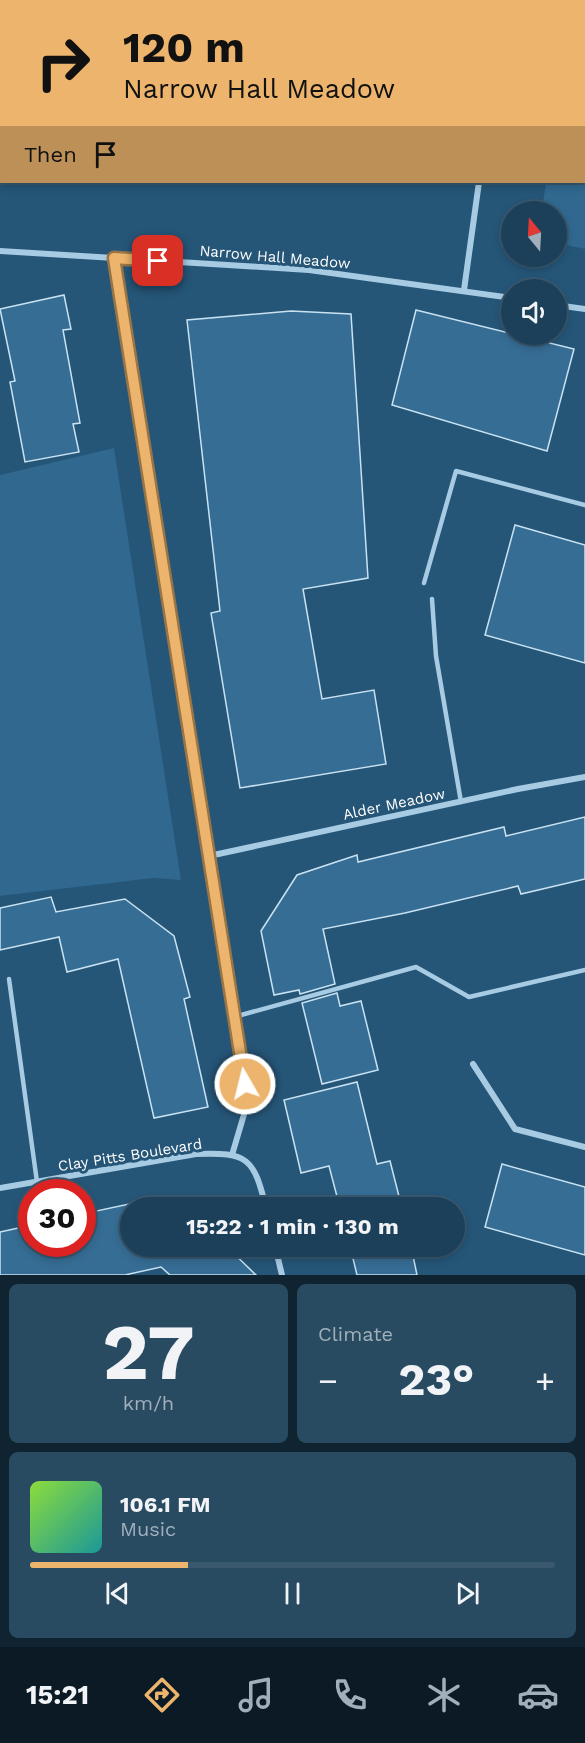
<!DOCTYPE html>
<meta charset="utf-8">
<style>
:root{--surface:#1c4059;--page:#294b62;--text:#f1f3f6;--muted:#a0afba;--line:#3a596f;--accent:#ecb46c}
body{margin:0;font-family:"Work Sans",sans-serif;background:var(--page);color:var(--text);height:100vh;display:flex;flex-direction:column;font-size:22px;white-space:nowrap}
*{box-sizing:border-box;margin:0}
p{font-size:20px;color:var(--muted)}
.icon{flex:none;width:33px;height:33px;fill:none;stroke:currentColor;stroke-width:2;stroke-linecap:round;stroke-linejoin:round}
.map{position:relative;height:1275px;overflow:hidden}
.sheet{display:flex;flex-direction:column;gap:9px;padding:9px;background:#0f2331;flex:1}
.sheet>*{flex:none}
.hud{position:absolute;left:0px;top:0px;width:585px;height:183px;box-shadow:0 3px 9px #0003,0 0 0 2px var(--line);background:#ecb46c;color:#111;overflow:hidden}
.needle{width:39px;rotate:342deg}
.controls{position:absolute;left:501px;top:201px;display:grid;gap:12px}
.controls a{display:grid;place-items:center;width:66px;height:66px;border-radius:50%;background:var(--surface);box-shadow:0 3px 9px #0003,0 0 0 2px var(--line);font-size:30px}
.speed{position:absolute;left:18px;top:1179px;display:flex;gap:12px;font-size:30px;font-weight:700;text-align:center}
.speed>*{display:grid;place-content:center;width:78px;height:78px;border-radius:50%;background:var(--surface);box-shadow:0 3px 9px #0003,0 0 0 2px var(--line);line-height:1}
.speed .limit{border:9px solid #d22;background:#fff;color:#111}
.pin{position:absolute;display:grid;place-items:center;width:51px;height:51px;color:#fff;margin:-26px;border-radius:12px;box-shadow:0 3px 9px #0006}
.me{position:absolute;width:66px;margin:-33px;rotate:352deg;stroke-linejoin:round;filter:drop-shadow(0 0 4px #0008)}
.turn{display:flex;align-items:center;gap:21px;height:126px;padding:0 24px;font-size:27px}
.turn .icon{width:78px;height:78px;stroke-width:2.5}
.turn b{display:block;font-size:42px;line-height:51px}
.then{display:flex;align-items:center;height:57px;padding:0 24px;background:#0003;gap:12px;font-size:22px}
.big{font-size:45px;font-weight:700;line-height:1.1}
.sheet .tile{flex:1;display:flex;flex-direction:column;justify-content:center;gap:9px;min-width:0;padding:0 21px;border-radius:9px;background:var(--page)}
.sheet .dial{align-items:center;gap:0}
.dial b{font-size:78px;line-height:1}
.song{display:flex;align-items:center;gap:18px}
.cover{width:72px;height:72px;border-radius:9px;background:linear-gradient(135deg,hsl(90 70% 55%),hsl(180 70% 35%))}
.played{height:6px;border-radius:3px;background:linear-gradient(90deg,var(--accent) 30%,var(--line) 30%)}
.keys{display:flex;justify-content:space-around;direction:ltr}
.heat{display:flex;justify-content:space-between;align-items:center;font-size:33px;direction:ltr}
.sheet .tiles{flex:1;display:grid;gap:9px;grid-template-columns:1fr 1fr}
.tile:last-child{grid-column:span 2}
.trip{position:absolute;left:120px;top:1197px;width:345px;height:60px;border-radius:30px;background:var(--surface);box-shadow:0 3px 9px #0003,0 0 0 2px var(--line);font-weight:700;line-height:60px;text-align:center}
.tabs{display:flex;height:96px;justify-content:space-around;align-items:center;background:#0b1a24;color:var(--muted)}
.tabs .icon{width:42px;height:42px}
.tabs .selected{color:var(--accent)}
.tabs b{font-size:27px;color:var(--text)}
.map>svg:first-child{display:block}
</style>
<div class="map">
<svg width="585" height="1275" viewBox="0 0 585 1275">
<rect width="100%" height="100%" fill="#255577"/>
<g fill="#30688f">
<polygon points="573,0 585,0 585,249 561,244 557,236 556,212 542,210 546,182 584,182 584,2"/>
<polygon points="114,448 181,880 153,878 0,896 0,475"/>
</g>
<g fill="#366d94" stroke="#c9e2f2" stroke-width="1.5">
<polygon points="64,295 71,329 63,330 80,423 73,424 79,452 25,462 10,382 15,381 0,309"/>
<polygon points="416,310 574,349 547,451 392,405"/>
<polygon points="291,311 351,314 368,578 303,589 322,699 374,690 386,764 240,788 211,613 220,611 187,320"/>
<polygon points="515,525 585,545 585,663 485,635"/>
<polygon points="585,817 585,879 521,894 518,886 405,913 323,929 335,984 300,994 299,990 274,995 261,931 297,875 357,855 358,862 504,827 506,836"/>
<polygon points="51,897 56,912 125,899 174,936 190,997 184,999 208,1107 154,1118 118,959 67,972 59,937 0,950 0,908"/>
<polygon points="337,993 340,1006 361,1001 378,1070 322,1084 302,1003"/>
<polygon points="357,1082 377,1164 390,1161 402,1208 340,1208 329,1166 301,1173 284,1100"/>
<polygon points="502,1164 585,1187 585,1255 485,1227"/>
<polygon points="162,1197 178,1208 130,1208 130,1246 226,1246 256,1275 170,1275 161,1267 125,1275 0,1275 0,1232 32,1225 32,1244 82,1244 82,1214"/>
<polygon points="350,1246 411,1246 417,1275 357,1275"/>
</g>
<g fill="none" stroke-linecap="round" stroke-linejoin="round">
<g stroke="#a7cbe3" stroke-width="4.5">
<polyline points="331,2 331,0"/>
<polyline points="424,583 456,471 585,505"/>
<polyline points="432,599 436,656 461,802"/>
<polyline points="9,979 37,1182"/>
<polyline points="234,1017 416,967 469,997 585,970"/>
</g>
<g stroke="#a7cbe3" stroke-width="6">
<polyline points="507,2 508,0"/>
<polyline points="0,251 309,270 512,298"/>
<polyline points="114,258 245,1084 245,1111 232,1155"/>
<polyline points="464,290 479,182"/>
<polyline points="556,305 585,309"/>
<polyline points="209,856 518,789 585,777"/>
<polyline points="473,1064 515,1129 585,1147"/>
<path d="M0,1188L196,1154C248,1152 254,1158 266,1208"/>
<polyline points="275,1246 282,1275"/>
</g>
</g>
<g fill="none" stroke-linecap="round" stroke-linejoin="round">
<g stroke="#997546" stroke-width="15">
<polyline id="route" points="158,261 114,258 245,1084"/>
</g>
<use href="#route" stroke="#ecb46c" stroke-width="10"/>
</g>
<g text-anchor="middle" stroke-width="6" stroke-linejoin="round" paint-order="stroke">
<g font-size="15" fill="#fff" stroke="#255577">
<text transform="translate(275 257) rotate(5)" y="5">Narrow Hall Meadow</text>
<text transform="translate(394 804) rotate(-12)" y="5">Alder Meadow</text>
<text transform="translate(130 1155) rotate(-9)" y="5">Clay Pitts Boulevard</text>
</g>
</g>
</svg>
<div class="controls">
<a><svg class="needle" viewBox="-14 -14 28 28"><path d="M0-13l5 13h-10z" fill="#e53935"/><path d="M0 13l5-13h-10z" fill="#a0afba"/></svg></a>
<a><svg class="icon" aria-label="sound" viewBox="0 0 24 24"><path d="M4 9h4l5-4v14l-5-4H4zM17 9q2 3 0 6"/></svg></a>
</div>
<div class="speed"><div class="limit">30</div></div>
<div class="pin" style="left:158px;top:261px;background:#d93025"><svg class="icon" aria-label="arrive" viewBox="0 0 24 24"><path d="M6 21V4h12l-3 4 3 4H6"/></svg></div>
<svg class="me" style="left:245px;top:1084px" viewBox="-20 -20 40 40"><circle r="17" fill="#ecb46c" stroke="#fff" stroke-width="3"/><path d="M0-11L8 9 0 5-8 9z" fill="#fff"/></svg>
<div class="trip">15:22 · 1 min · 130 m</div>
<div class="hud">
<div class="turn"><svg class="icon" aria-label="right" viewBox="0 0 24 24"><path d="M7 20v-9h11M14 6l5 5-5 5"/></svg><div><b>120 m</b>Narrow Hall Meadow</div></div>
<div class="then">Then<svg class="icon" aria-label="arrive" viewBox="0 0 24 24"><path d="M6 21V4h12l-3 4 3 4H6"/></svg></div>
</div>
</div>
<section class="sheet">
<div class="tiles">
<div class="tile dial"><b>27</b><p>km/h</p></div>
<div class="tile"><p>Climate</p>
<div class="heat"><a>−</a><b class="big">23°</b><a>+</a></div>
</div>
<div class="tile">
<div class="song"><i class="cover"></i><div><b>106.1 FM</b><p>Music</p></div></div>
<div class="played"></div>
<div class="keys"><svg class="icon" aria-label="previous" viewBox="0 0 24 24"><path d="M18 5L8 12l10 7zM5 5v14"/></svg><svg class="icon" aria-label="pause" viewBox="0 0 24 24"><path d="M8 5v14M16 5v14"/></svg><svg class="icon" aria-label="next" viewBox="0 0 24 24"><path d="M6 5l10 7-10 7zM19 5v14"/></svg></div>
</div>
</div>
</section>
<nav class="tabs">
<b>15:21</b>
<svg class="icon selected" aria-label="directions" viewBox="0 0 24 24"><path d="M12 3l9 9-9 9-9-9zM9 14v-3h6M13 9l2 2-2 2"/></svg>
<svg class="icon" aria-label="music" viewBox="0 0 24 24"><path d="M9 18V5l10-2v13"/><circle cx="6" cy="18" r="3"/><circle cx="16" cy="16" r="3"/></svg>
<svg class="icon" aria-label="phone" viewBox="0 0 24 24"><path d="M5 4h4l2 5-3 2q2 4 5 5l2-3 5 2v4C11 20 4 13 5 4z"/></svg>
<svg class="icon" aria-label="climate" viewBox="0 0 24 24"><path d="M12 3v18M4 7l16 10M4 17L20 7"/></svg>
<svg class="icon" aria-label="car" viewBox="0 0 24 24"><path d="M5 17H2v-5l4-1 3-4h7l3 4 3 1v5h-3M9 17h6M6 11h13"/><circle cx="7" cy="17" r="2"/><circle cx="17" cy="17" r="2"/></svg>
</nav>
